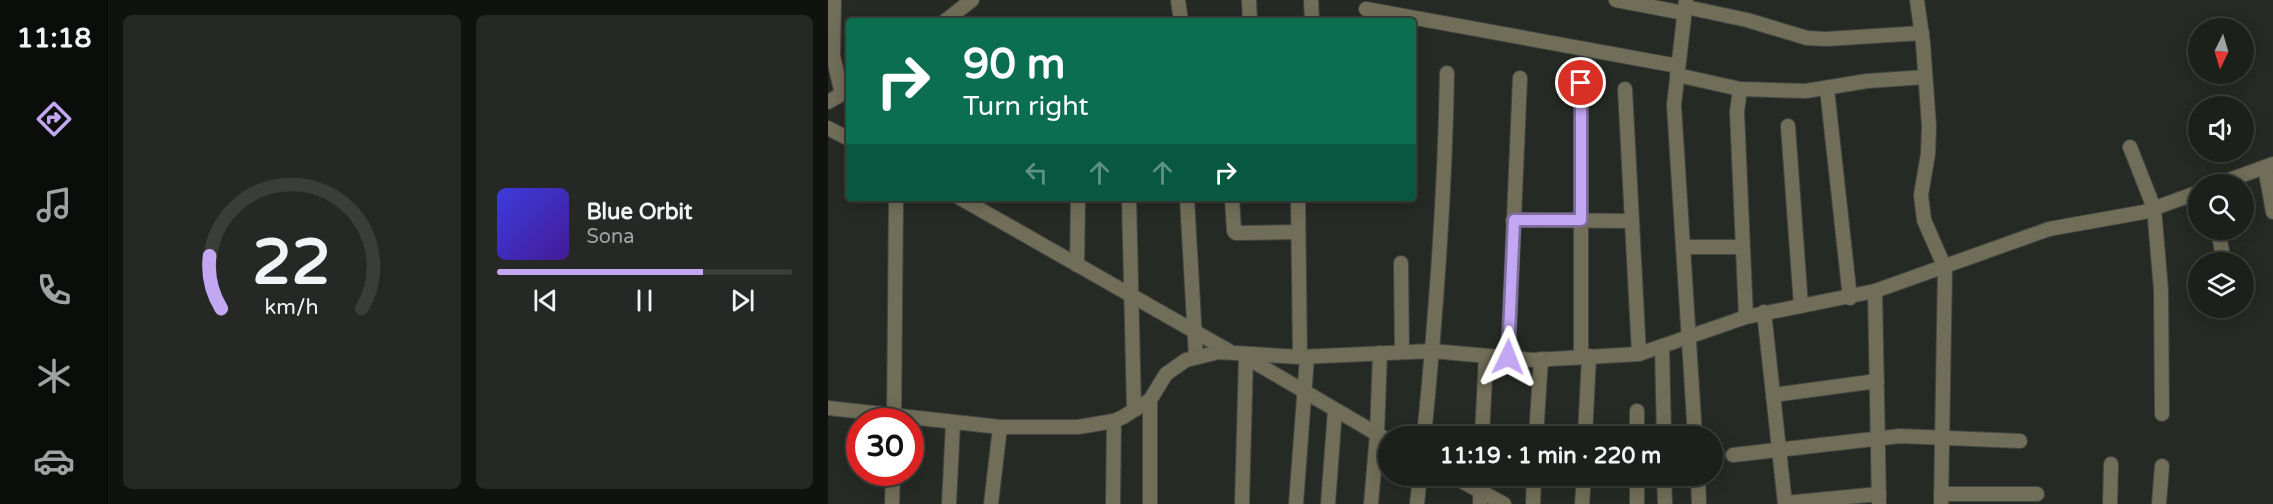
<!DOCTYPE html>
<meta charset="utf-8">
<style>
:root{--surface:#1c201b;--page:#252824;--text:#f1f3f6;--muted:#a0a3a3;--line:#3a3e3a;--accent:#c2a7f2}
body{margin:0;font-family:"Varela Round",sans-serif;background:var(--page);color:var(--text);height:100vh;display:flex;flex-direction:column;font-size:22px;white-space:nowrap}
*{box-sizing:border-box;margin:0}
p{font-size:20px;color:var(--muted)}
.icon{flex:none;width:33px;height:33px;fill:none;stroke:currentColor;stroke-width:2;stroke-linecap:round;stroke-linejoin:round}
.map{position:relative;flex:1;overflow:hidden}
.panel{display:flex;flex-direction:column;gap:15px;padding:15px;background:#0f120f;width:720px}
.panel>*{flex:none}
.hud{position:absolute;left:18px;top:18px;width:570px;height:183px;border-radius:6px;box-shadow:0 3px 15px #0003,0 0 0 2px var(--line);background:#0b6e4f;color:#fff;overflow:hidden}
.needle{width:39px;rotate:185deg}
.buttons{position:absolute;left:1360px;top:18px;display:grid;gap:12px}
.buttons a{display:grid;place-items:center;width:66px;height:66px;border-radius:50%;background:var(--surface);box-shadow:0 3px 15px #0003,0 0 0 2px var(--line);font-size:30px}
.speed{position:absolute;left:18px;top:408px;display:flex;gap:12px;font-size:30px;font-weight:700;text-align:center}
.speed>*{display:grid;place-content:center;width:78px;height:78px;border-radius:50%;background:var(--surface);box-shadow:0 3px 15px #0003,0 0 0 2px var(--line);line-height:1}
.speed .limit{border:9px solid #d22;background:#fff;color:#111}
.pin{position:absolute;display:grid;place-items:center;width:51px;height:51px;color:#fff;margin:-26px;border:3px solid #fff;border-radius:50%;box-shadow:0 2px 6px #0007}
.me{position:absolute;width:66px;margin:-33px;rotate:2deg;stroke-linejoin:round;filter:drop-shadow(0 0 4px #0008)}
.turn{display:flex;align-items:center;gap:21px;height:126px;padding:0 18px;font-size:27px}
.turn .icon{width:78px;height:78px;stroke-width:2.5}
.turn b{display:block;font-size:42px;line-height:51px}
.lanes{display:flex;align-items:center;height:57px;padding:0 18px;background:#0003;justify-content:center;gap:30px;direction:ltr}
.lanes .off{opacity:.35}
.panel .card{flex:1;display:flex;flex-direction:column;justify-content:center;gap:9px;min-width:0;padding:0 21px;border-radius:9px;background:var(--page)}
.panel .dial{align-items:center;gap:0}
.dial svg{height:156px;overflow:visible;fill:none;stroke:var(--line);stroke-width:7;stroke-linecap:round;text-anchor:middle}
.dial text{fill:var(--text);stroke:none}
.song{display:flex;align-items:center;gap:18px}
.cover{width:72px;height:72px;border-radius:9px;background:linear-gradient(135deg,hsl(240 70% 55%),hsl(260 70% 35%))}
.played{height:6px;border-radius:3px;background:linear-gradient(90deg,var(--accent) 70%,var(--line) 70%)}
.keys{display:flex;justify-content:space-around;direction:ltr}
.panel .tiles{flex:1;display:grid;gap:15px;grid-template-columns:repeat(2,1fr)}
.trip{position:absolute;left:550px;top:426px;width:345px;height:60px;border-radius:30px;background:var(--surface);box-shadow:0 3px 15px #0003,0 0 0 2px var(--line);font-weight:800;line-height:60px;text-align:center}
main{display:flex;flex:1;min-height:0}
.dock{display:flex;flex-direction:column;width:108px;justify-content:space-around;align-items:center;background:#0b0d0b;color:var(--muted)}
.dock .icon{width:42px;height:42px}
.dock .on{color:var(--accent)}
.dock b{font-size:27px;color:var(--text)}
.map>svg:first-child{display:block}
</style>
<main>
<nav class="dock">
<b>11:18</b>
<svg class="icon on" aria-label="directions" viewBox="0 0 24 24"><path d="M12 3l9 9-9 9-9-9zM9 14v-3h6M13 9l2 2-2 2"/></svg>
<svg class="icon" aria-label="music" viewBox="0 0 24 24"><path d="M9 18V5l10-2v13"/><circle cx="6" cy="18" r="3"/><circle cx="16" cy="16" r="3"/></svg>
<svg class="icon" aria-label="phone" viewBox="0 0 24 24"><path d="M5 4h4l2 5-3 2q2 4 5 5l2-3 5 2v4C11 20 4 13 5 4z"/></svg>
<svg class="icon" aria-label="climate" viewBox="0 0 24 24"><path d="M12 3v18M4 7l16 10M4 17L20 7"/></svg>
<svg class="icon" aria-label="car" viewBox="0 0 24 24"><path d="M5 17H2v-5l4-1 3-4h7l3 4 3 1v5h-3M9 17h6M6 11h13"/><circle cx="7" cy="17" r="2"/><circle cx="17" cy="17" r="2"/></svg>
</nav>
<section class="panel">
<div class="tiles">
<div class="card dial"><svg viewBox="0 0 100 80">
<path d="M14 69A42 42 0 1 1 86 69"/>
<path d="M14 69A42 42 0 0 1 8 42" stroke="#c2a7f2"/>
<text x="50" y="56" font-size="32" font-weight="700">22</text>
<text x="50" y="72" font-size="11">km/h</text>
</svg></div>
<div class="card">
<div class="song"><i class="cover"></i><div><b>Blue Orbit</b><p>Sona</p></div></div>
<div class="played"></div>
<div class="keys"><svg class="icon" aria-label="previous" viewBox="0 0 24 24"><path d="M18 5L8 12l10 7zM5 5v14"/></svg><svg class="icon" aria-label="pause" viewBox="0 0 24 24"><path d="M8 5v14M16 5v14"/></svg><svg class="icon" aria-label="next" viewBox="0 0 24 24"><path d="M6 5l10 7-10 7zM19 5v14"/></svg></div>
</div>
</div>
</section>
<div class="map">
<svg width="1445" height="504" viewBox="0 0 1445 504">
<rect width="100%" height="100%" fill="#262a24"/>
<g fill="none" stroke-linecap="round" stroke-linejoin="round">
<g stroke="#444742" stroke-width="16">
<g id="minor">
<polyline points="6,0 5,56 14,94"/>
<polyline points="350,0 353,21"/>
<polyline points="421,0 422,21"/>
<polyline points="483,0 484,21"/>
<polyline points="788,0 856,13"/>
<polyline points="858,0 846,105 855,247 914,247"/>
<polyline points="1089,0 1095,43 1101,126 1100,154 1093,195 1096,220 1117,268 1113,504"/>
<polyline points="858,7 919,20 979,38 998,39 1094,33"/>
<polyline points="538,9 850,66"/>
<polyline points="117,21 144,0"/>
<polyline points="849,75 912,89 978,91 1039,81 1097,77"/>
<polyline points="753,83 753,356"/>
<polyline points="797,89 811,354"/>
<polyline points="912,89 909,112 918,317"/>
<polyline points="999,89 1022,298"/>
<polyline points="0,102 19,91"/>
<polyline points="960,126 973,306"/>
<polyline points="0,128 21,139"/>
<polyline points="1302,147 1326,208 1333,290 1334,414"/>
<polyline points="1437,167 1445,212"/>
<polyline points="1390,184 1445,164"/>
<polyline points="132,198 401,351"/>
<polyline points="301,198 306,409"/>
<polyline points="359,198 368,357"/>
<polyline points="404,198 406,231 408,233 470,232"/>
<polyline points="470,198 472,357"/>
<polyline points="685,220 803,221"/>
<polyline points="1390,230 1396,262"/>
<polyline points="855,247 867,436"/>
<polyline points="573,263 574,352"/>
<polyline points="249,265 250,198"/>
<polyline points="1047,291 1051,504"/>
<polyline points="936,312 957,504"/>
<polyline points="834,347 836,436"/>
<polyline points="416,356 561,441"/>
<polyline points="680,357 692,78"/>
<polyline points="945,395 1049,381"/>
<polyline points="322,400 322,504"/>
<polyline points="0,408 172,427 250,427 286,421 295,417 322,400 338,374 358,360 391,352 472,357 604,351 705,360 811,354 918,317 1047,291 1221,229 1316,212 1371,192"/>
<polyline points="66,421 68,198"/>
<path d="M596,436C608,316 617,195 619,73"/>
<polyline points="654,436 658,356"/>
<polyline points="708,436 713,359"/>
<polyline points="757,436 761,356"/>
<polyline points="809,436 809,411"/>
<polyline points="905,455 1072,436 1192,441"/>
<polyline points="624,476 676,504"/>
<polyline points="809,476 809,504"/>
<polyline points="836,476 837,504"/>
<polyline points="870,476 871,504"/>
<polyline points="1113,494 1209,494"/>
<polyline points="957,503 1051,494"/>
<polyline points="64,504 65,472"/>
<polyline points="121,504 125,423"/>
<polyline points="163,504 172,427"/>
<polyline points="285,504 286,421"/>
<polyline points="414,504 418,357"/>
<polyline points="468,504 479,357"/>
<polyline points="500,504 507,410"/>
<polyline points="543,504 549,434 552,353"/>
<polyline points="589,504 592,476"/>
<polyline points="652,504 653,476"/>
<polyline points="705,504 706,476"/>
<polyline points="754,504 756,476"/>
<polyline points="1282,504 1283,464"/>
<polyline points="1331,504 1334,466"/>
</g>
</g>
<use href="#minor" stroke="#706e58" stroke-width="14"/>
</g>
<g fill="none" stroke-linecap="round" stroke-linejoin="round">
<g stroke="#7e6d9d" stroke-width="15">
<polyline id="route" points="680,357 686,220 753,220 753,83"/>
</g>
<use href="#route" stroke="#c2a7f2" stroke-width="10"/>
</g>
</svg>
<div class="buttons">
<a><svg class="needle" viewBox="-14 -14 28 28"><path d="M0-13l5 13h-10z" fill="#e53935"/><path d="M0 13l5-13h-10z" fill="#a0a3a3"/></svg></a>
<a><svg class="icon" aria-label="sound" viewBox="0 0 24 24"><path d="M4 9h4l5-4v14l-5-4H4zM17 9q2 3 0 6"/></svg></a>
<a><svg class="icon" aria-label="search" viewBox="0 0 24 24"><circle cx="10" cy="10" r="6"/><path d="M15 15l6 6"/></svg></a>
<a><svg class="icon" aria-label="layers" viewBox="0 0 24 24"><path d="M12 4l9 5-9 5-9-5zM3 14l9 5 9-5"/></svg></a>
</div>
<div class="speed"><div class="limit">30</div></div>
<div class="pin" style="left:753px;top:83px;background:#d93025"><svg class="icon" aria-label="arrive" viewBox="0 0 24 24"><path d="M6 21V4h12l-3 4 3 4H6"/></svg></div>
<svg class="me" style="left:680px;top:357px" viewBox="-20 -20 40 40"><path d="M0-17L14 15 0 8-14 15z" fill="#c2a7f2" stroke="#fff" stroke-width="4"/></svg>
<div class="trip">11:19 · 1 min · 220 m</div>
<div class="hud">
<div class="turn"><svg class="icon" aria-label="right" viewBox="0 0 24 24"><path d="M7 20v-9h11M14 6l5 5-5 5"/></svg><div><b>90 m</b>Turn right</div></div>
<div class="lanes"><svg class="icon off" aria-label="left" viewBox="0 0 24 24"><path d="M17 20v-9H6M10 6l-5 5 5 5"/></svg><svg class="icon off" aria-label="ahead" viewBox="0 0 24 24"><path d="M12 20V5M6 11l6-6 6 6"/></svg><svg class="icon off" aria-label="ahead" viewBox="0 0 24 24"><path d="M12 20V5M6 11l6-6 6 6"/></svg><svg class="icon" aria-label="right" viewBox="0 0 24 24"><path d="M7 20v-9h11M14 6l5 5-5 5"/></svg></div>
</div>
</div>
</main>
